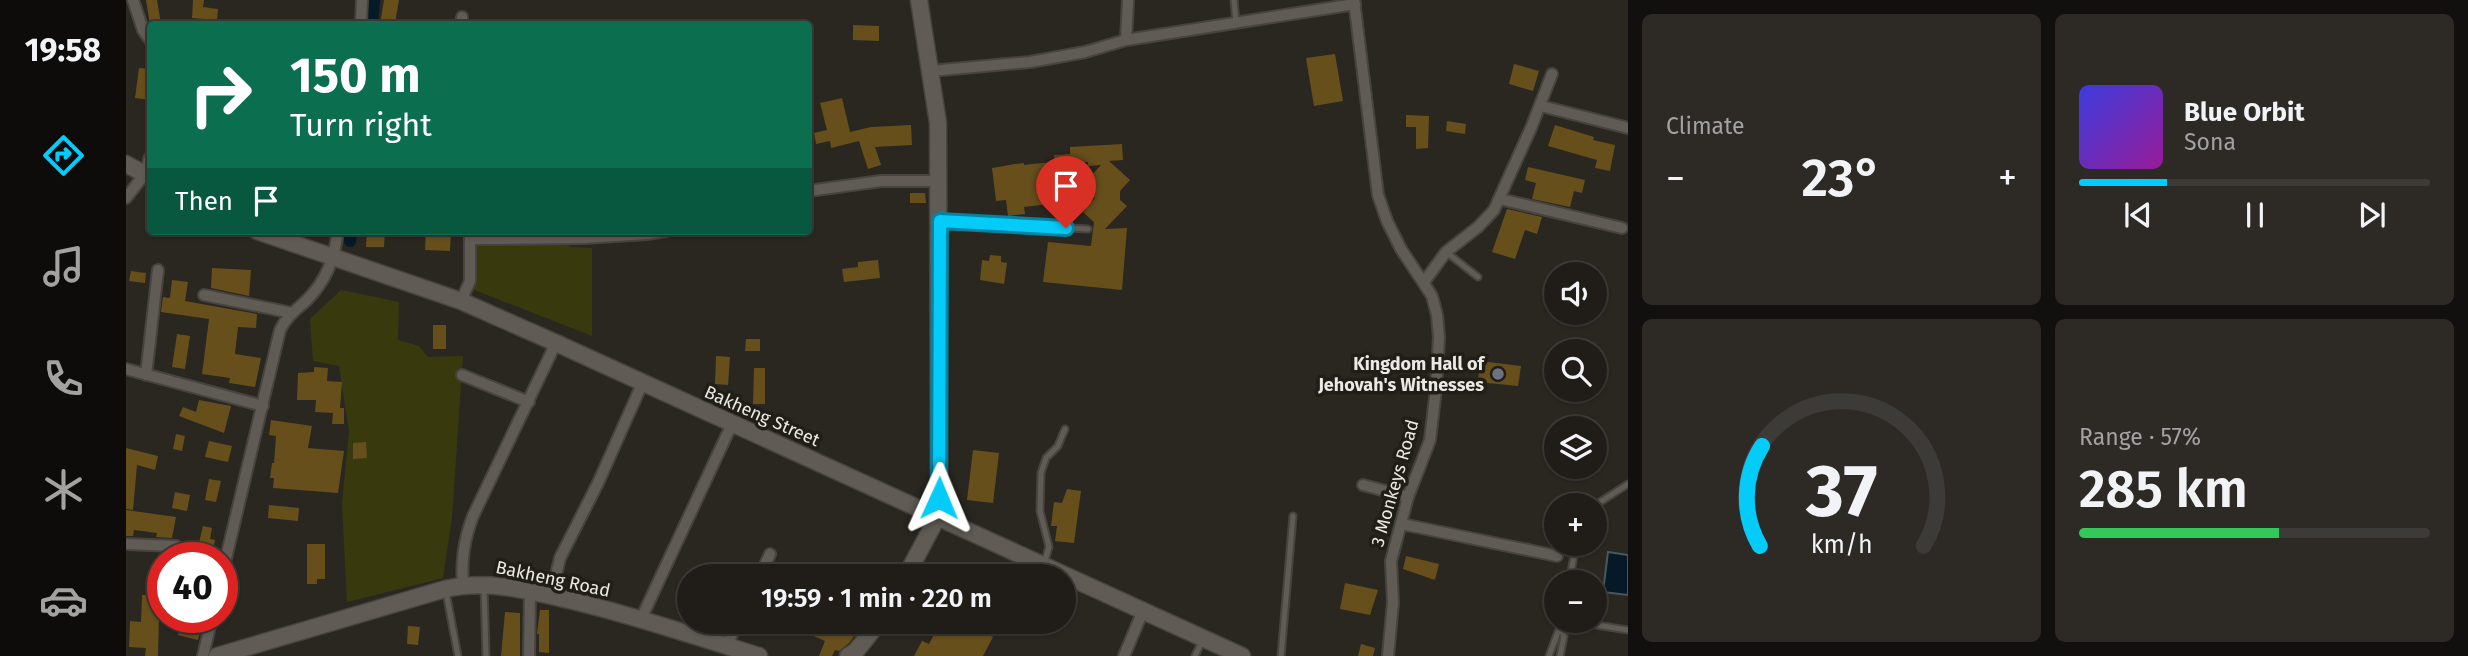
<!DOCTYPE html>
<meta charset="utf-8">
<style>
:root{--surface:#201d19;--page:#2d2a26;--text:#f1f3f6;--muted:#a2a2a2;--line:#3d3b38;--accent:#05cbf9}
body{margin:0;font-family:"Fira Sans",sans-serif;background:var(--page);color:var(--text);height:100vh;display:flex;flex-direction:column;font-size:26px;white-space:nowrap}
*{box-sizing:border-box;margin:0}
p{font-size:23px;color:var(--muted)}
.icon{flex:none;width:38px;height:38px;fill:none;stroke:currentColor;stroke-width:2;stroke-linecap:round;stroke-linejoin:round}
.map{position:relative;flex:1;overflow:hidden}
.panel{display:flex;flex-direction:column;gap:14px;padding:14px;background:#12100e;width:840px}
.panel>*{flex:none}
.hud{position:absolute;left:21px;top:21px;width:665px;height:214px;border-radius:7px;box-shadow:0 2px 5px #0004,0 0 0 2px var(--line);background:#0b6e4f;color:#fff;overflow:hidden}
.controls{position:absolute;left:1418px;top:262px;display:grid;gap:14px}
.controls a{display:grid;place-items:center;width:63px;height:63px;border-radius:50%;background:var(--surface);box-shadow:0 2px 5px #0004,0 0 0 2px var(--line);font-size:35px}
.speed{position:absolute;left:21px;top:542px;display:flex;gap:14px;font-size:35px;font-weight:700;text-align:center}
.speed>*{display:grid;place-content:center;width:91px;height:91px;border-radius:50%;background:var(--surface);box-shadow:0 2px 5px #0004,0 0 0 2px var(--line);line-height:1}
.speed .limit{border:10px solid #d22;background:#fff;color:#111}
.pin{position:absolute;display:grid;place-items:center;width:60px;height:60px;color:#fff;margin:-72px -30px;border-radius:50% 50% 50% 0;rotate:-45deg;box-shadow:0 0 7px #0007}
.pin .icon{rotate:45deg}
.me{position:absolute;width:77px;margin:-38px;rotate:1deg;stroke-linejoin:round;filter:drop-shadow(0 0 5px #0008)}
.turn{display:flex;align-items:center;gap:24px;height:147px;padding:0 28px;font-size:32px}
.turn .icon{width:91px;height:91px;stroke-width:2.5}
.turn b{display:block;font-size:49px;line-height:60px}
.then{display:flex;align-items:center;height:66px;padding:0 28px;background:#0003;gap:14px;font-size:26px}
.big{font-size:52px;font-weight:600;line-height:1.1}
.panel .card{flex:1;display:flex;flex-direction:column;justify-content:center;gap:10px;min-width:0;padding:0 24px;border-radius:10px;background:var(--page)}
.panel .dial{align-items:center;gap:0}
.dial svg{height:182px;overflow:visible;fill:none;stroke:var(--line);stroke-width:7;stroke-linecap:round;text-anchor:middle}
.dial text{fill:var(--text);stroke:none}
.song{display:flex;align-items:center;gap:21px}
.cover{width:84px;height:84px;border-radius:10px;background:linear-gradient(135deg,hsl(240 70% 55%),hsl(300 70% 35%))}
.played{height:7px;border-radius:4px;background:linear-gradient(90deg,var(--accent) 25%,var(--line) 25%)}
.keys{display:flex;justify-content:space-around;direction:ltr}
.heat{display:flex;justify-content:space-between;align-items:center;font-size:38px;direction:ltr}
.charge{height:10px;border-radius:5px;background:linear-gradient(90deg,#34c759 57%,var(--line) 0)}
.panel .tiles{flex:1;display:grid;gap:14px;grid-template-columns:repeat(2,1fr)}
.trip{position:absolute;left:551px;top:564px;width:399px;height:70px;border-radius:35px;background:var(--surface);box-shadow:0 2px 5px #0004,0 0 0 2px var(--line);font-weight:600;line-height:70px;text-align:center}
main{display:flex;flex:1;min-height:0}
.tab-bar{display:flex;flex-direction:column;width:126px;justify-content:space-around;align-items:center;background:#0d0c0a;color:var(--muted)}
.tab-bar .icon{width:49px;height:49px}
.tab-bar .on{color:var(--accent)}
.tab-bar b{font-size:32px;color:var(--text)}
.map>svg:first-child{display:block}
</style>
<main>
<nav class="tab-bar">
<b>19:58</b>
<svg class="icon on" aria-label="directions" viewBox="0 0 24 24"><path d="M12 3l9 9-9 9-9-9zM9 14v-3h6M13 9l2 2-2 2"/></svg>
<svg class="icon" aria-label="music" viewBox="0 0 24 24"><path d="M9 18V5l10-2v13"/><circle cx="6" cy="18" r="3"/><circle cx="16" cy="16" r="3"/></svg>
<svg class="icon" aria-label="phone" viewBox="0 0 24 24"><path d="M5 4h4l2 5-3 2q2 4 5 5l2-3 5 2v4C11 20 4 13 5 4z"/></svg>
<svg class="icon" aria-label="climate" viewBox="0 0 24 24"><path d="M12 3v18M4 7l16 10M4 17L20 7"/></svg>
<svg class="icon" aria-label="car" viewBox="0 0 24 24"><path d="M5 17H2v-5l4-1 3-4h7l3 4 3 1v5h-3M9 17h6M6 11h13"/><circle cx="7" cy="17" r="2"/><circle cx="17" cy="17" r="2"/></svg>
</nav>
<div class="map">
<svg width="1502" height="656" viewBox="0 0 1502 656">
<rect width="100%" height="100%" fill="#2a2721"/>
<g fill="#383a0e">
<polygon points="436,241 445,247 466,248 466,336 346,289 348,243"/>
<polygon points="215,290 273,302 272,340 293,346 302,357 337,356 326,518 317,578 221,602 216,504 223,431 213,366 187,361 184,319"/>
</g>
<polygon fill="#051926" stroke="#4a575f" stroke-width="2" points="1482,552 1502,555 1502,595 1477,592"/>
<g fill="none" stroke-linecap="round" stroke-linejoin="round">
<g stroke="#051926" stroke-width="12">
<polyline points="246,24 248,0"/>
<polyline points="224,241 225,231"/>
</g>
</g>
<g fill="#664f1b">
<polygon points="20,0 31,0 35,24 24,24"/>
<polygon points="67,0 78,0 77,7 92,9 91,20 66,18"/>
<polygon points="258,0 273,0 269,24 254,24"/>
<polygon points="727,25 753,26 753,41 727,40"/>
<polygon points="1209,54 1217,101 1188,106 1180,58"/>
<polygon points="1388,64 1413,71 1407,91 1383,84"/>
<polygon points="13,68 24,69 24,100 9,98"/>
<polygon points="716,98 724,132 745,127 785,125 786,145 749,147 755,165 742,169 733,141 705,148 704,141 690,144 688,133 701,130 694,103"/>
<polygon points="1280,115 1303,116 1302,148 1290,149 1290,127 1280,127"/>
<polygon points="1321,121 1340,124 1339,134 1320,131"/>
<polygon points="1429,125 1468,137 1467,140 1489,145 1484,171 1469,168 1471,160 1422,146"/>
<polygon points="996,144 997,160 983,161 1004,180 994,191 994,200 1001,206 979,229 1001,228 996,290 917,282 922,242 965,246 968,222 957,212 969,198 956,186 975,165 962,166 962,162 929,164 928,155 944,154 944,147"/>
<polygon points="926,162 931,203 898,207 899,214 882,216 880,200 870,201 866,168 889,164 898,163 898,165"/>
<polygon points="1402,167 1459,180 1456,193 1448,191 1444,207 1406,199 1410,183 1399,180"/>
<polygon points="784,193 799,193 800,203 784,203"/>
<polygon points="1381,209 1416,217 1411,234 1399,230 1389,259 1366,252"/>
<polygon points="241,231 259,231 258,247 240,247"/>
<polygon points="300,231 325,231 324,251 299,250"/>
<polygon points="864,255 875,256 875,262 881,263 878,284 854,280 856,260 863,261"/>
<polygon points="752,260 754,278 718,282 716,269 732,267 732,262"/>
<polygon points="86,268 125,270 123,296 85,288"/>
<polygon points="5,271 20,273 19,283 3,281"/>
<polygon points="46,280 62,282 59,301 131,314 130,328 112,327 109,354 135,358 129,387 103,383 104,378 76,374 83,319 35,312 37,297 44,298"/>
<rect x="307" y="325" width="13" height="24"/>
<polygon points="51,334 64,336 59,369 46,367"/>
<polygon points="620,339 634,339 634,351 619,351"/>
<polygon points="590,356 604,357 602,385 589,384"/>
<polygon points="1354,361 1395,366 1392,386 1352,382"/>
<polygon points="188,367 202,368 201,381 216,382 214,408 218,408 218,424 206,424 207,413 189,412 190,400 171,400 172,373 188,372"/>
<polygon points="628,368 639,368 639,404 627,404"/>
<polygon points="73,400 105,406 98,433 53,416 57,407 70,412"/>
<polygon points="145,420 186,426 182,448 218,451 212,493 147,488 148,478 144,478 146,463 148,463 150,436 143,435"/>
<polygon points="50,434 59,436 56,451 47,449"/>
<polygon points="83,441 106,446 102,462 79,457"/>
<polygon points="240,442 241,458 227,459 227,443"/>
<polygon points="0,448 32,456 29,470 11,465 7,510 0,509"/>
<polygon points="847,450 873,453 867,503 841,500"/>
<polygon points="83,479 95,481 90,502 79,500"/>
<polygon points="941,489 955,491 948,543 929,541 931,526 925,526 928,502 936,503"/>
<polygon points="49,492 64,495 61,511 46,508"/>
<polygon points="143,505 173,508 172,521 142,518"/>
<polygon points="0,510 50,517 46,538 30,537 31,533 8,530 7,536 0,536"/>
<polygon points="77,526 86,528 84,539 89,540 85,558 73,558 75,552 71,551"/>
<polygon points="181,544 199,544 199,579 191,579 191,584 181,584"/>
<polygon points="1280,556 1313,564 1309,580 1277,569"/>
<polygon points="1219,583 1252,590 1244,615 1214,609"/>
<polygon points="16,595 28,595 28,598 37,599 37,619 33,619 32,656 19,656 20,648 3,647 4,621 15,622"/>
<polygon points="414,610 423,610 423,653 413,652 413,634 411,634"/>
<polygon points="379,612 394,613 394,656 375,656"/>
<polygon points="57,618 77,618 72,640 52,635"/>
<polygon points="675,621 740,621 723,643 713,651 709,650 706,656 693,656 699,641 672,629"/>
<polygon points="815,621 836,621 867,637 857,656 788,656 796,641 803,644"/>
<polygon points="282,626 294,627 292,645 281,644"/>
<polygon points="1235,644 1249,648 1247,656 1232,656"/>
</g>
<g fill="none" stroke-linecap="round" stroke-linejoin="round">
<g stroke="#47443f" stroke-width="9">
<g id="lane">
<polyline points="1108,0 1110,22"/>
<polyline points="815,221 962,229"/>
<polyline points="1320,252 1352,277"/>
<polyline points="1468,506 1502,484"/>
<polyline points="918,564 923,547 914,511 915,473 920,458 932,446 939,429"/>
<polyline points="1443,583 1450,544"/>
<polyline points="358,588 360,656"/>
<polyline points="320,592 332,656"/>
<polyline points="1445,621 1502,630"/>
<polyline points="1069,656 1076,641"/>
<polyline points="1155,656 1167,516"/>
<polyline points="1423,656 1436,621"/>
<polyline points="1434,656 1438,636 1435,629"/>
</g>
</g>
<g stroke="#47443f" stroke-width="14">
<g id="street">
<polyline points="7,0 17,30 24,40"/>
<polyline points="1228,0 1252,195 1261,221 1275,249 1306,296 1311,315 1313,337 1310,389 1304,440 1282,497 1265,561 1267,602 1262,656"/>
<polyline points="336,17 336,24"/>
<polyline points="235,24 236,0"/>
<polyline points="1000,40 1002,0"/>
<polyline points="804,71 904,62 959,52 1000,40 1229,4"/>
<polyline points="1415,106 1502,128"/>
<polyline points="682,191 755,181 813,181"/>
<polyline points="0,198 19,174 24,157"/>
<polyline points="1374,199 1496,228"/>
<polyline points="344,239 457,238 521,234 540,231"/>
<polyline points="1298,282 1320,252 1352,227 1368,210 1405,128 1426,74"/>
<polyline points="78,295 166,313"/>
<polyline points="335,301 344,281 344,231"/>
<polyline points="0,369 137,406"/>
<polyline points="20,375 32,270"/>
<polyline points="336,375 403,402"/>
<polyline points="1237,485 1282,497"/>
<polyline points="1276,524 1431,556"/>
<polyline points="0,544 50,546"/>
<path d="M96,575L154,330C160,317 170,310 180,301C201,280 208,259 212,231"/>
<polyline points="634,576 644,554"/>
<path d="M337,585C335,560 338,540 347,516L430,343"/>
<polyline points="425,596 434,558 472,483 517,382"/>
<polyline points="515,619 606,424"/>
<polyline points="601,646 612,621"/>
<polyline points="77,656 86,618"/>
<polyline points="403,656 404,591"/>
<polyline points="998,656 1017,611"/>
</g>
</g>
<g stroke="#47443f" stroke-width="19">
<g id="secondary">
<polyline points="0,164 24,177"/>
<polyline points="131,231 335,301 430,343 1116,656"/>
<polyline points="780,576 812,516 813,480 812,123 793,0"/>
<path d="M91,656L319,589C363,579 404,591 447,601C510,616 571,637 633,656"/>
<polyline points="722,656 730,651 754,621"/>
</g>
</g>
<use href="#lane" stroke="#605c55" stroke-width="5"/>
<use href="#street" stroke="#605c55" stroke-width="10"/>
<use href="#secondary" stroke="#605c55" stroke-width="16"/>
</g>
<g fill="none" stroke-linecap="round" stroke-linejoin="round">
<g stroke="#0384a2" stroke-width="18">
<polyline id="route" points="813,498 814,221 940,228"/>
</g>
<use href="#route" stroke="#05cbf9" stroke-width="12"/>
</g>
<circle fill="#6b7280" stroke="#211e18" stroke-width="2.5" cx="1372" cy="374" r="7"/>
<g text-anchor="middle" stroke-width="7" stroke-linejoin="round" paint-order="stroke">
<g font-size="18" font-weight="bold" fill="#ebe9e5" stroke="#211e18" text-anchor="end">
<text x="1358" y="370">Kingdom Hall of<tspan x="1358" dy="21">Jehovah's Witnesses</tspan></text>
</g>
<g font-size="18" fill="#ebe9e5" stroke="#211e18">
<text transform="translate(636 416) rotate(24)" y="6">Bakheng Street</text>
<text transform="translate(1269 483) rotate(-74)" y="6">3 Monkeys Road</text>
<text transform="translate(427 579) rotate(12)" y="6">Bakheng Road</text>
</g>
</g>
</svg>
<div class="controls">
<a><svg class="icon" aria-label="sound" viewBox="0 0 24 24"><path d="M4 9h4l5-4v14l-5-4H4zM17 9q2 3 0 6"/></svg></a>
<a><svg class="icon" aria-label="search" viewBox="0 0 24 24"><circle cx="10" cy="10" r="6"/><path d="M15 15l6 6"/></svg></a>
<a><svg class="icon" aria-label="layers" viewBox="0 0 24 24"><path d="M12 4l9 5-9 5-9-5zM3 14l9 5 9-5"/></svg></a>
<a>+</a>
<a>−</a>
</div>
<div class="speed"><div class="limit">40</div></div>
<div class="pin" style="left:940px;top:228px;background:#d93025"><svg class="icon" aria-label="arrive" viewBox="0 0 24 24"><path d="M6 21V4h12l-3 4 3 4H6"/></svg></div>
<svg class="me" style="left:813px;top:498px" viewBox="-20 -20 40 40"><path d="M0-17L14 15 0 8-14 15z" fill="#05cbf9" stroke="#fff" stroke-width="4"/></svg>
<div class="trip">19:59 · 1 min · 220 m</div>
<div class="hud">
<div class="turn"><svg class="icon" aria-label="right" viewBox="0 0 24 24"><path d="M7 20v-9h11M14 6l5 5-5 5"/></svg><div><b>150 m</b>Turn right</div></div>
<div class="then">Then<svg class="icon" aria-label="arrive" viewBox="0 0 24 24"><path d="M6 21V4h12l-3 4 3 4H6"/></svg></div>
</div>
</div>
<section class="panel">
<div class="tiles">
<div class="card"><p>Climate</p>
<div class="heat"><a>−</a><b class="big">23°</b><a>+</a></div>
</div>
<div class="card">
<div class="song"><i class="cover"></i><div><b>Blue Orbit</b><p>Sona</p></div></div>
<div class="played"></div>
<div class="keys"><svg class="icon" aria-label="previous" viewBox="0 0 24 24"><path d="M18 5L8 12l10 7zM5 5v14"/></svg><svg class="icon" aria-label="pause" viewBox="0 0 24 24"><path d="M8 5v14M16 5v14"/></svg><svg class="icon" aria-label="next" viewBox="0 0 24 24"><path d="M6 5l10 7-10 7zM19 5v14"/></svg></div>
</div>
<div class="card dial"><svg viewBox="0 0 100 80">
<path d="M14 69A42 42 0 1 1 86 69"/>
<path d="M14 69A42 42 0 0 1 15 25" stroke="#05cbf9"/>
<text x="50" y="56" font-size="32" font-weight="700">37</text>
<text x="50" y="72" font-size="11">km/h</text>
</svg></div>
<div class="card"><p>Range · 57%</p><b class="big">285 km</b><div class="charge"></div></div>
</div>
</section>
</main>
